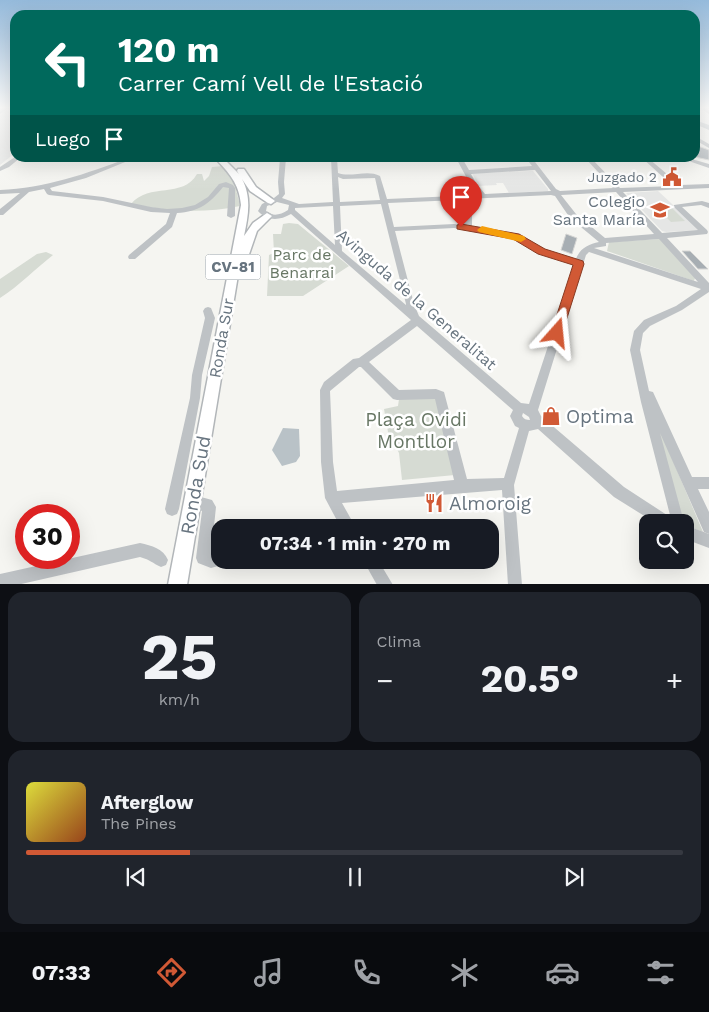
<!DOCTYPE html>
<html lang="es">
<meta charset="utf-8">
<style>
:root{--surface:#171b24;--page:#20242c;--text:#f1f3f6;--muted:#9ea1a6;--line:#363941;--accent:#d15935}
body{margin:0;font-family:"Work Sans",sans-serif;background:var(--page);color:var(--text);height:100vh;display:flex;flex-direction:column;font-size:19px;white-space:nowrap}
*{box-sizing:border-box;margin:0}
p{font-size:16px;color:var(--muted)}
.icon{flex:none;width:28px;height:28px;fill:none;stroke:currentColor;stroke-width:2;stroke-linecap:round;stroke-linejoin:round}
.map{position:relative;height:584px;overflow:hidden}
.sheet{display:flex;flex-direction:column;gap:8px;padding:8px;background:#0d0f14;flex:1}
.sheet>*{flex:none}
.top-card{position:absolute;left:10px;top:10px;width:690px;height:152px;border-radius:15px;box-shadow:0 5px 20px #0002;background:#00695c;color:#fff;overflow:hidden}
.controls{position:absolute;left:639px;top:514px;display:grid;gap:10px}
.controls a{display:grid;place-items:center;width:55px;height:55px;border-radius:10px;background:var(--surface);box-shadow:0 5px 20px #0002;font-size:25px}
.speed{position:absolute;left:15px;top:504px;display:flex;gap:10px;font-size:25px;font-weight:700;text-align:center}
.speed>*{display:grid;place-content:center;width:65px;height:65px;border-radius:50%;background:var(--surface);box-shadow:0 5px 20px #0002;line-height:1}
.speed .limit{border:8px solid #d22;background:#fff;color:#111}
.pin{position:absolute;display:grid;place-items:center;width:42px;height:42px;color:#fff;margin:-51px -21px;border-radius:50% 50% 50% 0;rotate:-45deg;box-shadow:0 0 5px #0007}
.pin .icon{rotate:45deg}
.me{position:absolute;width:55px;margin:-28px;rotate:18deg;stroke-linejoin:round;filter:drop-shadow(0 0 4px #0008)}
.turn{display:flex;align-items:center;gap:18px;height:105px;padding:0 25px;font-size:22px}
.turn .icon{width:65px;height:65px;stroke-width:2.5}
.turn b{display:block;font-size:35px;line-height:42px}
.then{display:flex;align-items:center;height:48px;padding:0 25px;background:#0003;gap:10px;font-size:19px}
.big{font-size:38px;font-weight:700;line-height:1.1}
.sheet .widget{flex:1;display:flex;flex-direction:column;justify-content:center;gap:8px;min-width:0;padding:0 18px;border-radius:15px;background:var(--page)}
.sheet .dial{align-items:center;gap:0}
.dial b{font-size:65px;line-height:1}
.song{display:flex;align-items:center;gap:15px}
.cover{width:60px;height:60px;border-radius:8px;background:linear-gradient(135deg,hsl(60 70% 55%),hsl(20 70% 35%))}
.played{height:5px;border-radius:2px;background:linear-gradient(90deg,var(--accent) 25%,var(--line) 25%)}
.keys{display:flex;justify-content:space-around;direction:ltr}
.heat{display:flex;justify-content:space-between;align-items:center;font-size:28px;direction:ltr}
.sheet .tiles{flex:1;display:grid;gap:8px;grid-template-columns:1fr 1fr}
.widget:last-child{grid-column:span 2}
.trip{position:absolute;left:211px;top:519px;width:288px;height:50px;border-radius:15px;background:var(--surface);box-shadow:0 5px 20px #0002;font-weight:700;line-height:50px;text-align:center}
.tab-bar{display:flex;height:80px;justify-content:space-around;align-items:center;background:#090b0e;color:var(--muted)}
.tab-bar .icon{width:35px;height:35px}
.tab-bar .on{color:var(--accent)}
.tab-bar b{font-size:22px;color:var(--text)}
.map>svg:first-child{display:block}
</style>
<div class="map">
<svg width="709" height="585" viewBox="0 0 709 585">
<rect width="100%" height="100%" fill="#f5f5f1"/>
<g fill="#e5e6e5">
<polygon points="7,108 15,108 15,153 0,165 0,115"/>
<polygon points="533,171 548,189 548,191 509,193 503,183 496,183 497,185 479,186 472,173"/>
<polygon points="658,191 700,230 666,232 662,231 626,193"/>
</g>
<g fill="#d6dbd3">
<path d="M223,166L234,181L240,206C201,214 169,211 131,204C149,182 183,199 197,174H202L204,181L209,176L212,167Z"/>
<polygon points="667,203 685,221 671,222 653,204"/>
<polygon points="289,223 298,224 349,266 303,296 267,296 269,255 274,253 273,234 281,234 283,224"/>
<polygon points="660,239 695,278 694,281 607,251 609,242"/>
<path d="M46,252L53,255C35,269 19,286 0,298V279L37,254Z"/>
<polygon points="430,397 438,400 455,475 402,480 399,453 388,432 384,409 398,406 399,399"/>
<polygon points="658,429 660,430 703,532 687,526 677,505"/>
</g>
<polygon fill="#b9c2c7" points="283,428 299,429 300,456 296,462 282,466 272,450"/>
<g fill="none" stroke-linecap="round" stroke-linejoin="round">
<polygon fill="#b9c2c7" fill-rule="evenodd" points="695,120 709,125 709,130 695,124"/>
</g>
<g fill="#a7aeb3" stroke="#d6d6d4">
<polygon points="695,145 709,150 709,160 695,157"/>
<polygon points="566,234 577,238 572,254 561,250"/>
<polygon points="682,251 690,251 708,269 698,269"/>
</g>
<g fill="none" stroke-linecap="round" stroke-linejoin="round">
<g stroke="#b2b6b9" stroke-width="3">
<path id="major" d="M215,158H223L239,174L237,171L238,169H244L256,187L275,201L271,204L268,203L250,191L242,179C252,198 248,216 244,236L253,223L267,213L272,216L257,231L245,266L244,269H239L187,585H168L241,205C239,183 229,173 215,158Z"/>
</g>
<g fill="#bec2c5" fill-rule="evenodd">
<polygon points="2,108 8,108 0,114 0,109"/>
<polygon points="706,108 709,110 709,114 703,110"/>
<polygon points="695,136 709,144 709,148 695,140"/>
<polygon points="15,157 20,158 9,167 0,171 0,167"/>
<path d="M128,158H135L86,178L50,188L52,191L103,197L151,207L167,209L182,208L195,205L208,197L219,184L226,182L233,185L235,188V216L231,218L227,216L229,188L223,187C210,203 199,212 177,213L172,227L135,259H129L128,257L129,255L166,224L170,213L151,212L103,201L49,195L47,194L44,189L29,192L3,215H0V209L20,193L0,194V190C45,188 86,174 128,158Z"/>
<path d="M280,158H286L284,182L285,194L282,198L299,204L333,202L331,158H337L338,173C351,178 367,169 380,176L387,199L478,195L470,184L456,158H462L469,170L532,166L526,158H532L556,189L560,191L613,188L585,158H591L620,188L673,186L642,158H648L680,185L709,184V188L623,192L662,233L698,230L674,207V205L702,201L709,203V208L701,205L682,207L707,230L708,232L707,234L667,238L709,283V292L682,310L650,326L643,333L640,350L649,391L653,392L692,477H709V489H698L709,512V534L704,532L660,433L684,522H654L614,497L538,429L529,431L514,485L522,585H508L502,490L342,503L356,528H341L325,498L321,462L320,390L324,382L353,359L359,358L411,320L291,214C279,221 267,221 258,211L262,204L274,198L279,194L278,182ZM535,170L551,191L485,194L476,183L471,174ZM338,177L343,179L375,178L380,200L340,202ZM616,192L654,234L605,238L576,214L561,195ZM551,195L555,196L570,218L599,242C589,244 580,248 576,259L545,249L522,236L492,229L472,226V211L465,199ZM458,200L464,211V225L454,224L394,227L388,203ZM277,202L289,205L288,210C280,215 273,217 266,211L267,206ZM381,204L406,304V305L342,251L340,206ZM333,206L335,245L295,210V208ZM454,228L492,233L516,240L539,253L575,264L529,404L521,403L419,316L414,304L395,231ZM659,239L698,282L594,248L606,246V243ZM589,252L701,289L676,306L644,320L634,331L630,350L641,402L671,519L670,517L624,487L541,416L538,410L586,255ZM417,326L513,410L510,416L515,426L519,428L504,478L467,479L444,392L436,389L399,390L369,362ZM359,367H361L393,399L397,400L435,399L454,480L337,491L333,462L330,391ZM523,413L529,417L530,420C526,420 524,419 522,416Z"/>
<polygon points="680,158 688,158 709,164 709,168"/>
<polygon points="208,307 211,308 215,318 202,375 200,398 179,509 177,514 172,516 167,514 165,509 190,398 192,375 205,318 203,311 205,308"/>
<polygon points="201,497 212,500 216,507 211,554 220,552 220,560 227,560 225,564 211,568 198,563 196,558 202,511 196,509 194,504 196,499"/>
<polygon points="685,525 709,534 709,548 685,539"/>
<path d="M140,543C152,546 163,548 168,560L166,565L161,567C152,563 151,560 140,557L17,585H0V574Z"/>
<polygon points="363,560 378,560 393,585 377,585"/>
</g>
<use href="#major" fill="#fff" fill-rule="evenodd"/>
</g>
<linearGradient id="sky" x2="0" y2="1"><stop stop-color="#95badb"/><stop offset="0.57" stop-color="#fafaf9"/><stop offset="1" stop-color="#fafaf9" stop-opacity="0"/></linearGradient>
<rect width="709" height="189" fill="url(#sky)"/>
<polygon fill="#d15935" stroke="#883a22" points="461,224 519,234 545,249 583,261 584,264 561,337 552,337 551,333 573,265 538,254 513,239 457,229 457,225"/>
<polygon fill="#f59e0b" points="482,226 524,236 526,239 521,242 479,232 477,230"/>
<defs>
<g id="civic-bare" transform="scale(1.5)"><path d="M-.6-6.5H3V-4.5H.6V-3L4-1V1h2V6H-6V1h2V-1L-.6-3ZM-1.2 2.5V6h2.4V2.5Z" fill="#d15935" stroke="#fff" stroke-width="2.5" paint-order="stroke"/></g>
<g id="school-bare" transform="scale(1.5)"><path d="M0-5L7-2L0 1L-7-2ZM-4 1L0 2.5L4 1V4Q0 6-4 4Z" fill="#d15935" stroke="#fff" stroke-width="2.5" paint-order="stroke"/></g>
<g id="shop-bare" transform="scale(1.5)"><path d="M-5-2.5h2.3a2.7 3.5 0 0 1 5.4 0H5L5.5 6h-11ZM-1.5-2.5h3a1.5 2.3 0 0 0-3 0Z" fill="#d15935" stroke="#fff" stroke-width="2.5" paint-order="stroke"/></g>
<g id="restaurant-bare" transform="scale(1.5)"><path d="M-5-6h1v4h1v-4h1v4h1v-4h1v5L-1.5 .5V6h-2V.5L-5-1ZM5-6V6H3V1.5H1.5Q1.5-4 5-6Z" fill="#d15935" stroke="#fff" stroke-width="2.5" paint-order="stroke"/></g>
</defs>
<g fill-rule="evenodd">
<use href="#civic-bare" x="672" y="177"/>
<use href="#school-bare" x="660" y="210"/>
<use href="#shop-bare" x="551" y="416"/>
<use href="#restaurant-bare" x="434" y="503"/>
</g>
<g text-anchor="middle" stroke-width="5" stroke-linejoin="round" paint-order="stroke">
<g font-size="14" fill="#67747f" stroke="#fff" text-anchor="end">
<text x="657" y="182">Juzgado 2</text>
</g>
<rect fill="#fff" stroke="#959ea5" stroke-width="1" x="205.5" y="254.5" width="55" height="25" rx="4"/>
<g font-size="15" font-weight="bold" fill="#67747f">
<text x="233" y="272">CV-81</text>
</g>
<g font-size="16" fill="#67747f" stroke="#fff" text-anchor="end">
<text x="645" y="207">Colegio<tspan x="645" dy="18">Santa María</tspan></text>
</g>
<g font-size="16" fill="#687765" stroke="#fff">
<text x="302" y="260">Parc de<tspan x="302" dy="18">Benarrai</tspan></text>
</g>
<g font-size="16" fill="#67747f" stroke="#fff">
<text transform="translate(417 299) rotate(41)" y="6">Avinguda de la Generalitat</text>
<text transform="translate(221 338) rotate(-80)" y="6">Ronda Sur</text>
</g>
<g font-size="19" fill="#67747f" stroke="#fff" text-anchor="start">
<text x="566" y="423">Optima</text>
<text x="449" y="510">Almoroig</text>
</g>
<g font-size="19" fill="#687765" stroke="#fff">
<text x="416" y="426">Plaça Ovidi<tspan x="416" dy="22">Montllor</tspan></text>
</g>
<g font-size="19" fill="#67747f" stroke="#fff">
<text transform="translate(195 485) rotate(-80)" y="7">Ronda Sud</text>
</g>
</g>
</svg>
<div class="controls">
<a><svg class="icon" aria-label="search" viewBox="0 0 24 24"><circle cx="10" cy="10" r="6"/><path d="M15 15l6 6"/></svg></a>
</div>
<div class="speed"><div class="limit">30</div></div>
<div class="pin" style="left:461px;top:227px;background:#d93025"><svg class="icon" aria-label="arrive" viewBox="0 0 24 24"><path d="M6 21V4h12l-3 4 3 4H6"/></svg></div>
<svg class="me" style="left:557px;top:333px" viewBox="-20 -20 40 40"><path d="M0-17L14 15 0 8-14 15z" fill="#d15935" stroke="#fff" stroke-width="4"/></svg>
<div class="trip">07:34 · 1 min · 270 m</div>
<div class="top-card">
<div class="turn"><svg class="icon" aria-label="left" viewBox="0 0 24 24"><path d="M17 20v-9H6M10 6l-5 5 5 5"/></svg><div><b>120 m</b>Carrer Camí Vell de l'Estació</div></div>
<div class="then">Luego<svg class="icon" aria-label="arrive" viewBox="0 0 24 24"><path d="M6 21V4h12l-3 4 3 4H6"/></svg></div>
</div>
</div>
<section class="sheet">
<div class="tiles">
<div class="widget dial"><b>25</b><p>km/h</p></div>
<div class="widget"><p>Clima</p>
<div class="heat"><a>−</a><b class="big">20.5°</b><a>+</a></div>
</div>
<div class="widget">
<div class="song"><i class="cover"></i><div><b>Afterglow</b><p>The Pines</p></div></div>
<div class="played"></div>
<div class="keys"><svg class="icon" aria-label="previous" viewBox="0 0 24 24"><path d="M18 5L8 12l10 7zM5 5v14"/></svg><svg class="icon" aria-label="pause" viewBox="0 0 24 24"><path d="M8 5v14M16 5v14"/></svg><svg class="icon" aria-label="next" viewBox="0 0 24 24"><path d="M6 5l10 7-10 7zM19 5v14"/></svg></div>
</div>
</div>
</section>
<nav class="tab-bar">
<b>07:33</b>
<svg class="icon on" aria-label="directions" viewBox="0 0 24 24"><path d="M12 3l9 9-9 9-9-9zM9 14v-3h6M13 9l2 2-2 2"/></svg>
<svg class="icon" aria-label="music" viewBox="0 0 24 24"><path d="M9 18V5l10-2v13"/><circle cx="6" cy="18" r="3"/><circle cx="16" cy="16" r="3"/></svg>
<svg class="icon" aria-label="phone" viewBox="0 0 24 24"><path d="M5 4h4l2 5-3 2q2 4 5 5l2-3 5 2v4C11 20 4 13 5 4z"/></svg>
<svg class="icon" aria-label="climate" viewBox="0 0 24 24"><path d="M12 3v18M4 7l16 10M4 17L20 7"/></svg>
<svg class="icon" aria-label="car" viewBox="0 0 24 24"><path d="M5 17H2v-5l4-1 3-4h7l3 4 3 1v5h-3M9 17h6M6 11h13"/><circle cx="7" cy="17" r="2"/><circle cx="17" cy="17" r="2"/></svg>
<svg class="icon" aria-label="filters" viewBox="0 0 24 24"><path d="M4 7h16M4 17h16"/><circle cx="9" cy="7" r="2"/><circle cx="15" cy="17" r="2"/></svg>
</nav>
